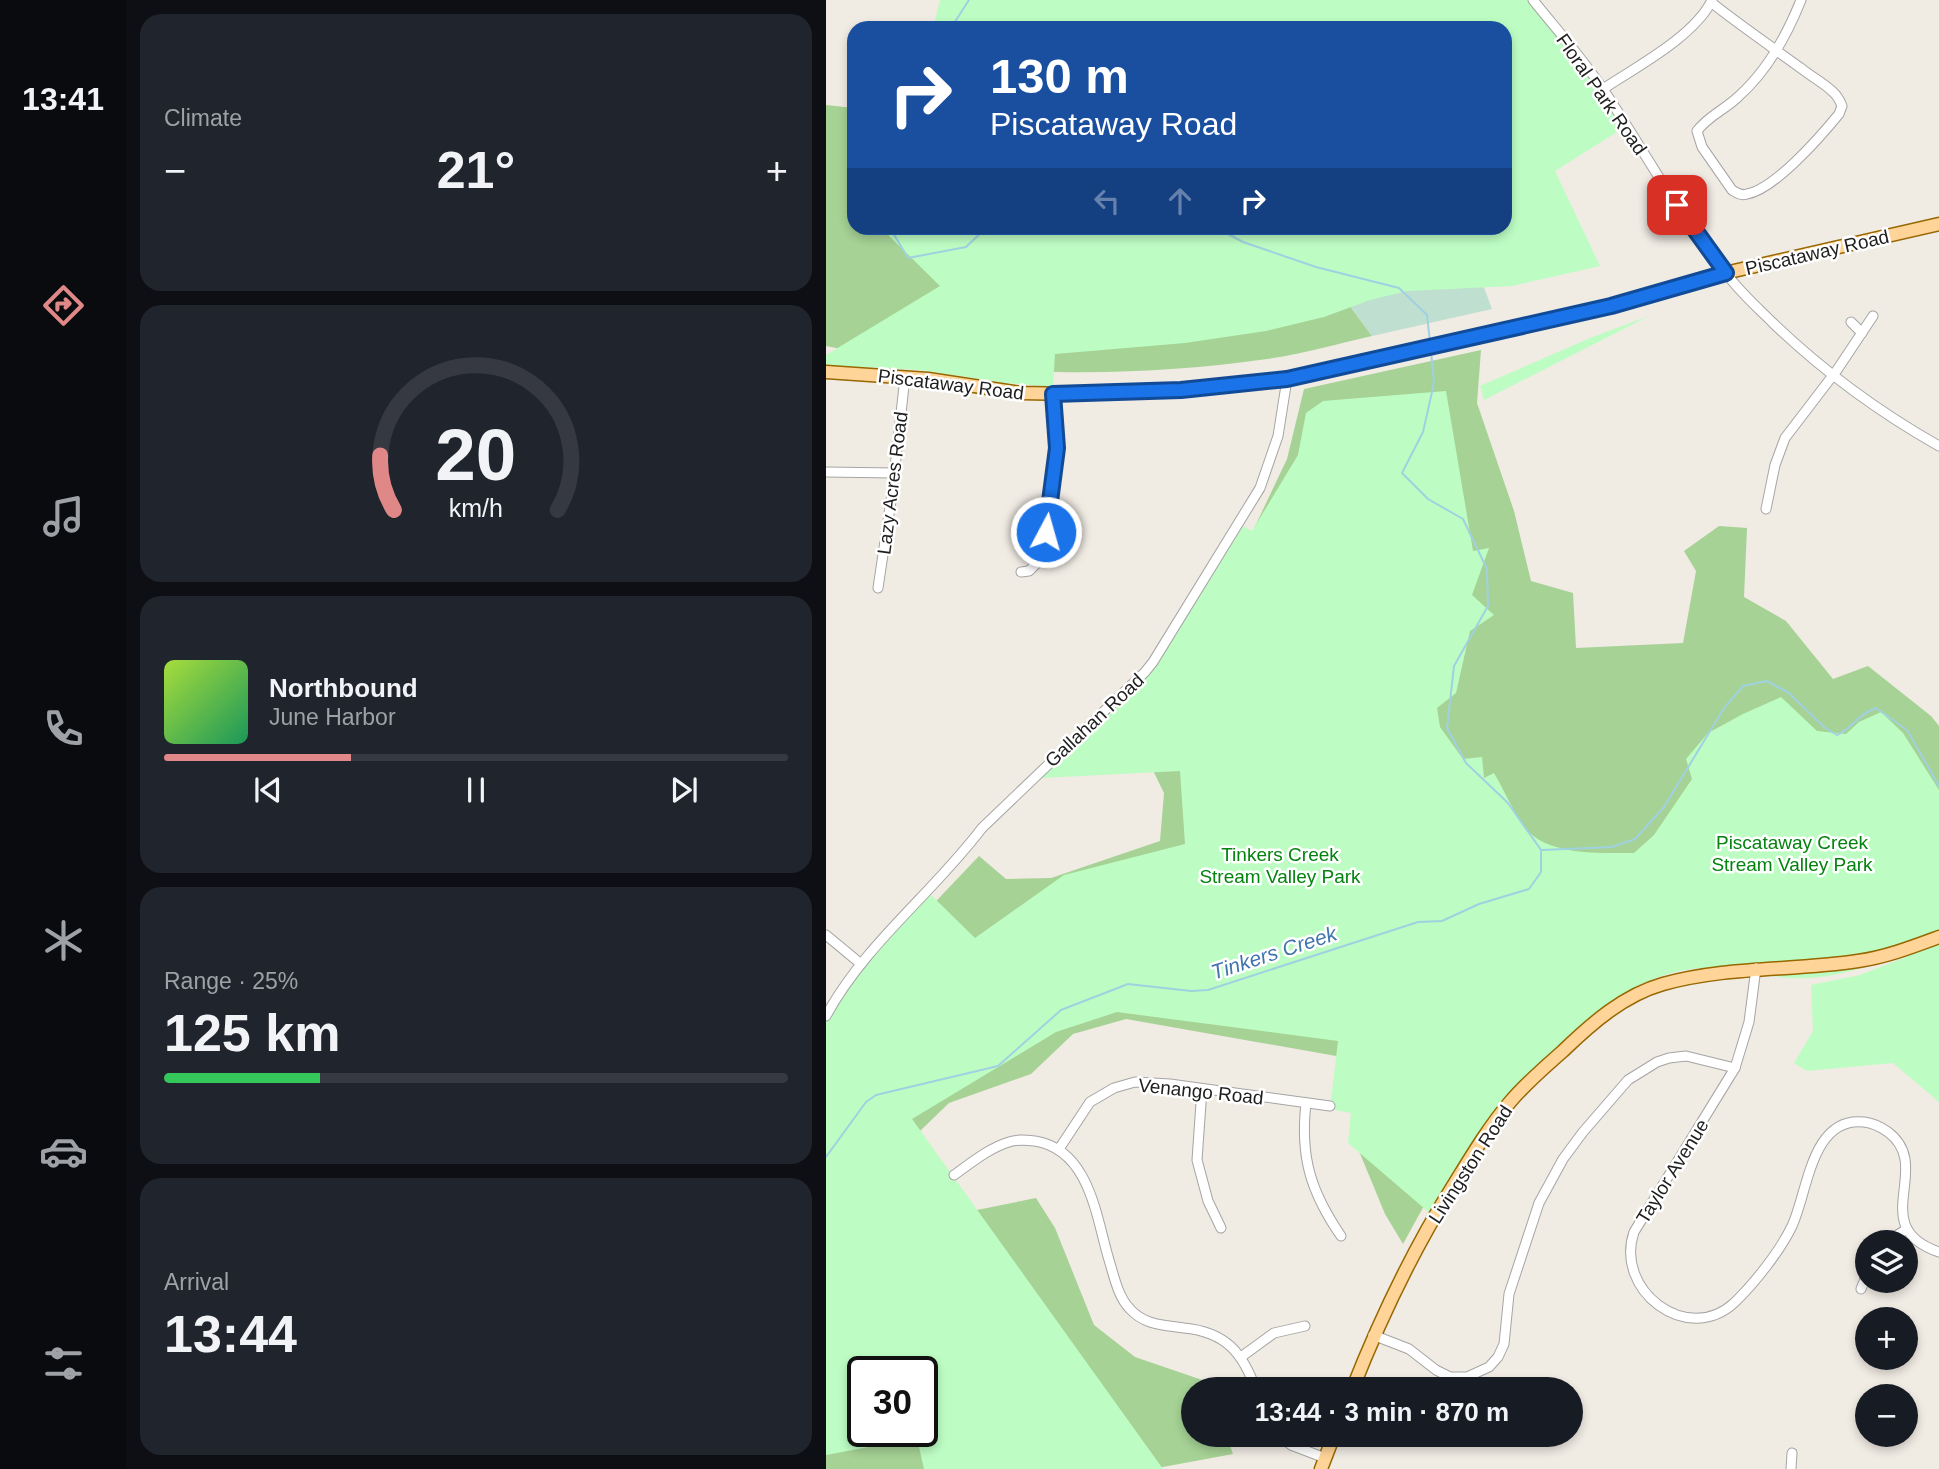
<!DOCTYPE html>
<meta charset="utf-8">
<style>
:root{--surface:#171b24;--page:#20242c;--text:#f1f3f6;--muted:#9ea1a6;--line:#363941;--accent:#e08787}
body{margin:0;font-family:Helvetica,sans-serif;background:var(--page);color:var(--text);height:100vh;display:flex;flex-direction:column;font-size:26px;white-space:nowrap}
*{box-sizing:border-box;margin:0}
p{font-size:23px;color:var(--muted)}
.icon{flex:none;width:38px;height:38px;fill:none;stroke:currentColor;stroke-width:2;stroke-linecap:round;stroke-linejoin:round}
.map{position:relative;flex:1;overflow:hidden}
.side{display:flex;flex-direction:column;gap:14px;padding:14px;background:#0d0f14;width:700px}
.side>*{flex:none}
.guide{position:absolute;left:21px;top:21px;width:665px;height:214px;border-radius:21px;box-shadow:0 4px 10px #0003;background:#1a4fa0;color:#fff;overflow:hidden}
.tools{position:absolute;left:1029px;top:1230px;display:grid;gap:14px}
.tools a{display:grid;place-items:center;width:63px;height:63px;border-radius:50%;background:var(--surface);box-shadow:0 4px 10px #0003;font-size:35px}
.speed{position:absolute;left:21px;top:1356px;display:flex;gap:14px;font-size:35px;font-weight:700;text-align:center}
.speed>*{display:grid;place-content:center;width:91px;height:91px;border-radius:50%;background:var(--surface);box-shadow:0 4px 10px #0003;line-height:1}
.speed .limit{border:4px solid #111;border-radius:10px;background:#fff;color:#111}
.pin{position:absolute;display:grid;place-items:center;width:60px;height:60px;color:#fff;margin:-30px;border-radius:14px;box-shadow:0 4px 10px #0006}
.me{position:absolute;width:77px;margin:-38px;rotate:6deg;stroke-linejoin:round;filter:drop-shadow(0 0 5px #0008)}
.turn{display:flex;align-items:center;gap:24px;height:147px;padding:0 28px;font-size:32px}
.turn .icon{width:91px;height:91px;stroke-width:2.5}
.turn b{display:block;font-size:49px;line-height:60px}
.lanes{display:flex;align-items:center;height:66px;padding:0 28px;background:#0003;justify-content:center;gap:35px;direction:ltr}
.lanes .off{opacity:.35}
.big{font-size:52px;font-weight:600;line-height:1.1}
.side .widget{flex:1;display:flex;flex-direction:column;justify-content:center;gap:10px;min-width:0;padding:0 24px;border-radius:21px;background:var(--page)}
.side .dial{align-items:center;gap:0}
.dial svg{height:182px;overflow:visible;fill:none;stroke:var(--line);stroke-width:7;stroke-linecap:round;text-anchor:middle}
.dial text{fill:var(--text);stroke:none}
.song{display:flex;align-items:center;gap:21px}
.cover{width:84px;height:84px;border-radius:10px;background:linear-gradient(135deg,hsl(80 70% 55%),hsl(150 70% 35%))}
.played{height:7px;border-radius:4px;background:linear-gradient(90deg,var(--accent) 30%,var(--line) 30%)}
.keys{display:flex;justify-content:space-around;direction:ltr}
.heat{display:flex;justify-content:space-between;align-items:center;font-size:38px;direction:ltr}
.charge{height:10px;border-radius:5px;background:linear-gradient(90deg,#34c759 25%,var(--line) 0)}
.trip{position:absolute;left:355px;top:1377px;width:402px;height:70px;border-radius:35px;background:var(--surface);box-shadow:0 4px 10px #0003;font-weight:600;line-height:70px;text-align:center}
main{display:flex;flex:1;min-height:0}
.tabs{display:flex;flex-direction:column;width:126px;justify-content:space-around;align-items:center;background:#090b0e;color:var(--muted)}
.tabs .icon{width:49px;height:49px}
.tabs .active{color:var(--accent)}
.tabs b{font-size:32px;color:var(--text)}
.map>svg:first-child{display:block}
</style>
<main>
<nav class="tabs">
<b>13:41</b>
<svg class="icon active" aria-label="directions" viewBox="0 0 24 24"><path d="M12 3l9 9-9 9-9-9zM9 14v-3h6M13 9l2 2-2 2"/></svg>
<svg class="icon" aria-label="music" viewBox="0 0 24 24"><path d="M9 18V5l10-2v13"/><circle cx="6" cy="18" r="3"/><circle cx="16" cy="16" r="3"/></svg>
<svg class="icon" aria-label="phone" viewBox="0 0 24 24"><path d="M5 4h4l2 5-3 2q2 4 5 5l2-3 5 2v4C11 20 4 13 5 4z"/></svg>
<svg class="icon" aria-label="climate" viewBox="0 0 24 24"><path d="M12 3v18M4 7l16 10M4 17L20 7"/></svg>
<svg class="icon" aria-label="car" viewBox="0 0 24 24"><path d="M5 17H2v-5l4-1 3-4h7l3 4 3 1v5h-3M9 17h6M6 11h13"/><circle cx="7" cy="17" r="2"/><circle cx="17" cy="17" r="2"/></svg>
<svg class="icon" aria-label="filters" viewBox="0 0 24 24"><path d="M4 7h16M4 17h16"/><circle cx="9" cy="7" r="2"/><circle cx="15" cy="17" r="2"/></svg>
</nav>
<section class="side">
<div class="widget"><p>Climate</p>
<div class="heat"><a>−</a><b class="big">21°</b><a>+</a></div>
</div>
<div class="widget dial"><svg viewBox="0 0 100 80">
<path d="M14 69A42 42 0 1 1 86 69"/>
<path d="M14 69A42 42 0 0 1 8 45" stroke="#e08787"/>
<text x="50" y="56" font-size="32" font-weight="700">20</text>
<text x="50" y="72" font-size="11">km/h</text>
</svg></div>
<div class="widget">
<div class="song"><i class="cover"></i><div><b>Northbound</b><p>June Harbor</p></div></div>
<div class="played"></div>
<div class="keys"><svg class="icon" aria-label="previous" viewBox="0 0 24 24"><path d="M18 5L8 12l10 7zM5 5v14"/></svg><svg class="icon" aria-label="pause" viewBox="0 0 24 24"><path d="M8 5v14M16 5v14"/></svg><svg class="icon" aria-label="next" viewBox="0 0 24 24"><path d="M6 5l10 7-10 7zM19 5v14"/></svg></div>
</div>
<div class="widget"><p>Range · 25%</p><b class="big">125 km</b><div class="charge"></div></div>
<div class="widget"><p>Arrival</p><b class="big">13:44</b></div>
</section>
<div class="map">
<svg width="1113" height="1469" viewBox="0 0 1113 1469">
<rect width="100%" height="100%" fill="#f0ebe3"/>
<g fill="#a6d295" fill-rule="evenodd">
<path d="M0,105L28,108V228H512L521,302L546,336C511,344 476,354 441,359C295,380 145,376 0,346Z"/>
<path d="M655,350L651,403L688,511L705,581L747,593L750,648L857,643L870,571L858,551L893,526L921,528L918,597L960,621L1007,679L1042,666L1105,716L1113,726V924L803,979L645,1120L577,1244L559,1214L528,1139L527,1059L300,1019L247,1034L205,1074L123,1103L94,1131L141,1212L210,1198L229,1228L268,1325L309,1357L382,1382L385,1389L368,1390V1435H400L407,1454L326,1469H0V1048L56,958L153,856L180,879L225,878L334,841L338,793L320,756L461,459L478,389ZM37,1372H96V1432H37Z"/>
</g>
<polygon fill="#bfdfd0" points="636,228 666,309 546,336 521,302"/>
<g fill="#bdfdc3" fill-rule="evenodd">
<polygon points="114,0 705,0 764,75 799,127 729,171 774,266 686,286 581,291 544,300 498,317 440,331 359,343 229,354 227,387 180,383 94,370 0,365 0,355 114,286 57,230 58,228 679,228 679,28 107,28"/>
<polygon points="823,316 658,400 654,386 764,338"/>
<path d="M620,391L647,551L663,548L646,595L668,615L644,631L630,693L611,708L614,727L637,759L656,757L658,778L668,773C679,791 688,815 702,831C725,856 777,853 808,853L828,835L866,779L860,759L882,733L917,714L955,697L991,731L1020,734L1033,722L1055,712L1077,733L1113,790V937C1066,956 1018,981 966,978C936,977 906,966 876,968C784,974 723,1058 672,1125C650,1155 628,1185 606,1215L522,1143L525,1113L504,1109L512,1041L291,1012L230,1032L86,1119L337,1469H98L91,1438L0,1455V1017L3,1019L23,982L102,892L149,938L238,875L359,844L354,771L216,778L213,775L315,682L342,647L417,526L426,531L472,455L480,413L497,401ZM37,1372H96V1432H37Z"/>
<polygon points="1113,944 1113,1102 1067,1063 981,1071 968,1063 987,1031 985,985 1034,975"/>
</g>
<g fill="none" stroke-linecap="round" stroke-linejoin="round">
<g stroke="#a0d1e0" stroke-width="2">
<polyline points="125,28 143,0"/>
<polyline points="64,228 82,258 140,247 160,228"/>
<polyline points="240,228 263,228"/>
<polyline points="391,228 417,242 490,267 573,288 601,315 604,342"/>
<polyline points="605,351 608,383 597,432 576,473 602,499 637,519 661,569 662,606 628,666 621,728 640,763 682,803 715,850"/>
<path d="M716,850L786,847L809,839L838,807L898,708L917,686L941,681L963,693L998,727L1011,735C1028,727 1032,714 1050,708L1081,730L1113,786"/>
<polyline points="0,1157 40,1102 50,1095 172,1066 235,1010 302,984 365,991 382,990 592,922 616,921 653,904 703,889 715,872 715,851"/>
</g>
<g stroke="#a5a5a5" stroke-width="11">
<g id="minor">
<path d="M707,0C731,30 757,59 779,92C820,154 856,220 903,277C916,294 932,308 947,323C997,371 1053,412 1113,446"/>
<path d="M886,3C915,26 946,47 976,69C986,77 998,83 1007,92C1012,96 1014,101 1016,106L1013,114C995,136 949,189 921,194C915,196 911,193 906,190L876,147L871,131C882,116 900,109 913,96C942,70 961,35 975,0"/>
<path d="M777,89C810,67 869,36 886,0"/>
<polyline points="1025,322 1036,333"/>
<polyline points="0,472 69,473"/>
<polyline points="940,509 949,465 959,438 1011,370 1047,316"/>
<polyline points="195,572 203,571 211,563 220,532 231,437 227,394"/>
<polyline points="52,588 66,494 79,377"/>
<polyline points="0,935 35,964"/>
<path d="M930,968L923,1022L909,1068L808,1232C788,1290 861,1346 908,1303C928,1284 954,1251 966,1226C982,1192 985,1116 1038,1122C1047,1123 1055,1127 1062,1132C1109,1167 1039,1227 1113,1252"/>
<path d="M0,1016C39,944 107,893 156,828L319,672L327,662L434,488L452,436L461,379"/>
<polyline points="376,1089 371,1160 382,1201 395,1228"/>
<path d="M480,1103C474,1156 484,1191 515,1236"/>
<polyline points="233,1149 264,1102 288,1088 309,1082 344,1084 504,1106"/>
<path d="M128,1175C145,1163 163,1148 183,1142C192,1139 200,1140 209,1141C264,1150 270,1217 283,1260C288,1276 292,1297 304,1309C318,1325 338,1325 358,1328C400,1332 417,1353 430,1390"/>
<polyline points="1060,1242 1081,1229"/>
<polyline points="1035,1289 1041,1274"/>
<polyline points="547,1335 583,1349 610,1370 624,1377 641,1377 663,1367 672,1357 678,1344 683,1294 713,1203 737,1159 757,1132 802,1080 831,1062 843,1058 860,1056 909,1068"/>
<polyline points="415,1357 448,1333 479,1326"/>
<polyline points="452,1435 465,1445 499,1458"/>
<polyline points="965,1469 966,1453"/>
</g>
</g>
<g stroke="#976700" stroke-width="15">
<g id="major">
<polyline points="0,372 102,379 195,393 248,394 355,390 461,379 785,306 899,273 1113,224"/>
<path d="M526,1390C554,1319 587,1250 627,1186C645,1157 662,1128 684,1102C699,1084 719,1067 737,1051C766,1023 798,995 837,984C901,966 967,971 1032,961C1060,957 1086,947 1113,937"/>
<polyline points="495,1469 508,1435"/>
</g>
</g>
<use href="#minor" stroke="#fff" stroke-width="9"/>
<use href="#major" stroke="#ffd498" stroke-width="12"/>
</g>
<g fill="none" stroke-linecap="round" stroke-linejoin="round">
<g stroke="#114b97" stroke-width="18">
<polyline id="route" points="220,532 231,448 227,394 355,390 461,379 785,306 900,273 851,205"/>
</g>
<use href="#route" stroke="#1a73e8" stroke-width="12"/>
</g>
<g text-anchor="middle" stroke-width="5" stroke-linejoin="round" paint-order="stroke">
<g font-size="19" fill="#1e1e1e" stroke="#fff">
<text transform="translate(776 94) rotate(55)" y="7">Floral Park Road</text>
<text transform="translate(991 252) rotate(-13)" y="7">Piscataway Road</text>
<text transform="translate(125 384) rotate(7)" y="7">Piscataway Road</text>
<text transform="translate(66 483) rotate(-83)" y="7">Lazy Acres Road</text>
<text transform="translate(268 720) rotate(-43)" y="7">Gallahan Road</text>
<text transform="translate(375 1091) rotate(6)" y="7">Venango Road</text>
<text transform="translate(644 1164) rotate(-57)" y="7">Livingston Road</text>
<text transform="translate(846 1171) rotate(-58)" y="7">Taylor Avenue</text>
</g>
<g font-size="19" fill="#048310" stroke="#fff">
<text x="966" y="849">Piscataway Creek<tspan x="966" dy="22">Stream Valley Park</tspan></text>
<text x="454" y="861">Tinkers Creek<tspan x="454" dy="22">Stream Valley Park</tspan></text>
</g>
<g font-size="21" font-style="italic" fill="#4175ac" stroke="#fff">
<text transform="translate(448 953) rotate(-18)" y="7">Tinkers Creek</text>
</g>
</g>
</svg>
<div class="tools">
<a><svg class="icon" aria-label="layers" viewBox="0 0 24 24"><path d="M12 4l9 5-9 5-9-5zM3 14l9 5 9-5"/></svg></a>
<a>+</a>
<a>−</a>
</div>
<div class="speed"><div class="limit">30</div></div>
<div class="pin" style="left:851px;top:205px;background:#d93025"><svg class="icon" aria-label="arrive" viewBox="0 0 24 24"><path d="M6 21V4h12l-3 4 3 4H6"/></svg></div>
<svg class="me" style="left:220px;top:532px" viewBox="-20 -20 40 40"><circle r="17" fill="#1a73e8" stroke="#fff" stroke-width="3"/><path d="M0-11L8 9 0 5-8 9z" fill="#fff"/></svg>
<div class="trip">13:44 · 3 min · 870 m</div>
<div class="guide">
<div class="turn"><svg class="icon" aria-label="right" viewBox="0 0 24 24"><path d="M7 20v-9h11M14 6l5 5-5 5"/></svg><div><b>130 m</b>Piscataway Road</div></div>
<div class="lanes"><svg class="icon off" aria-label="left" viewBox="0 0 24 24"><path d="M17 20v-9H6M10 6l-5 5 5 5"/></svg><svg class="icon off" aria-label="ahead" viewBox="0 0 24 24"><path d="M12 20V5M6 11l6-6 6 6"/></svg><svg class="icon" aria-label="right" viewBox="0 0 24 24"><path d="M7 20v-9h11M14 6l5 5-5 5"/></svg></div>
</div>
</div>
</main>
